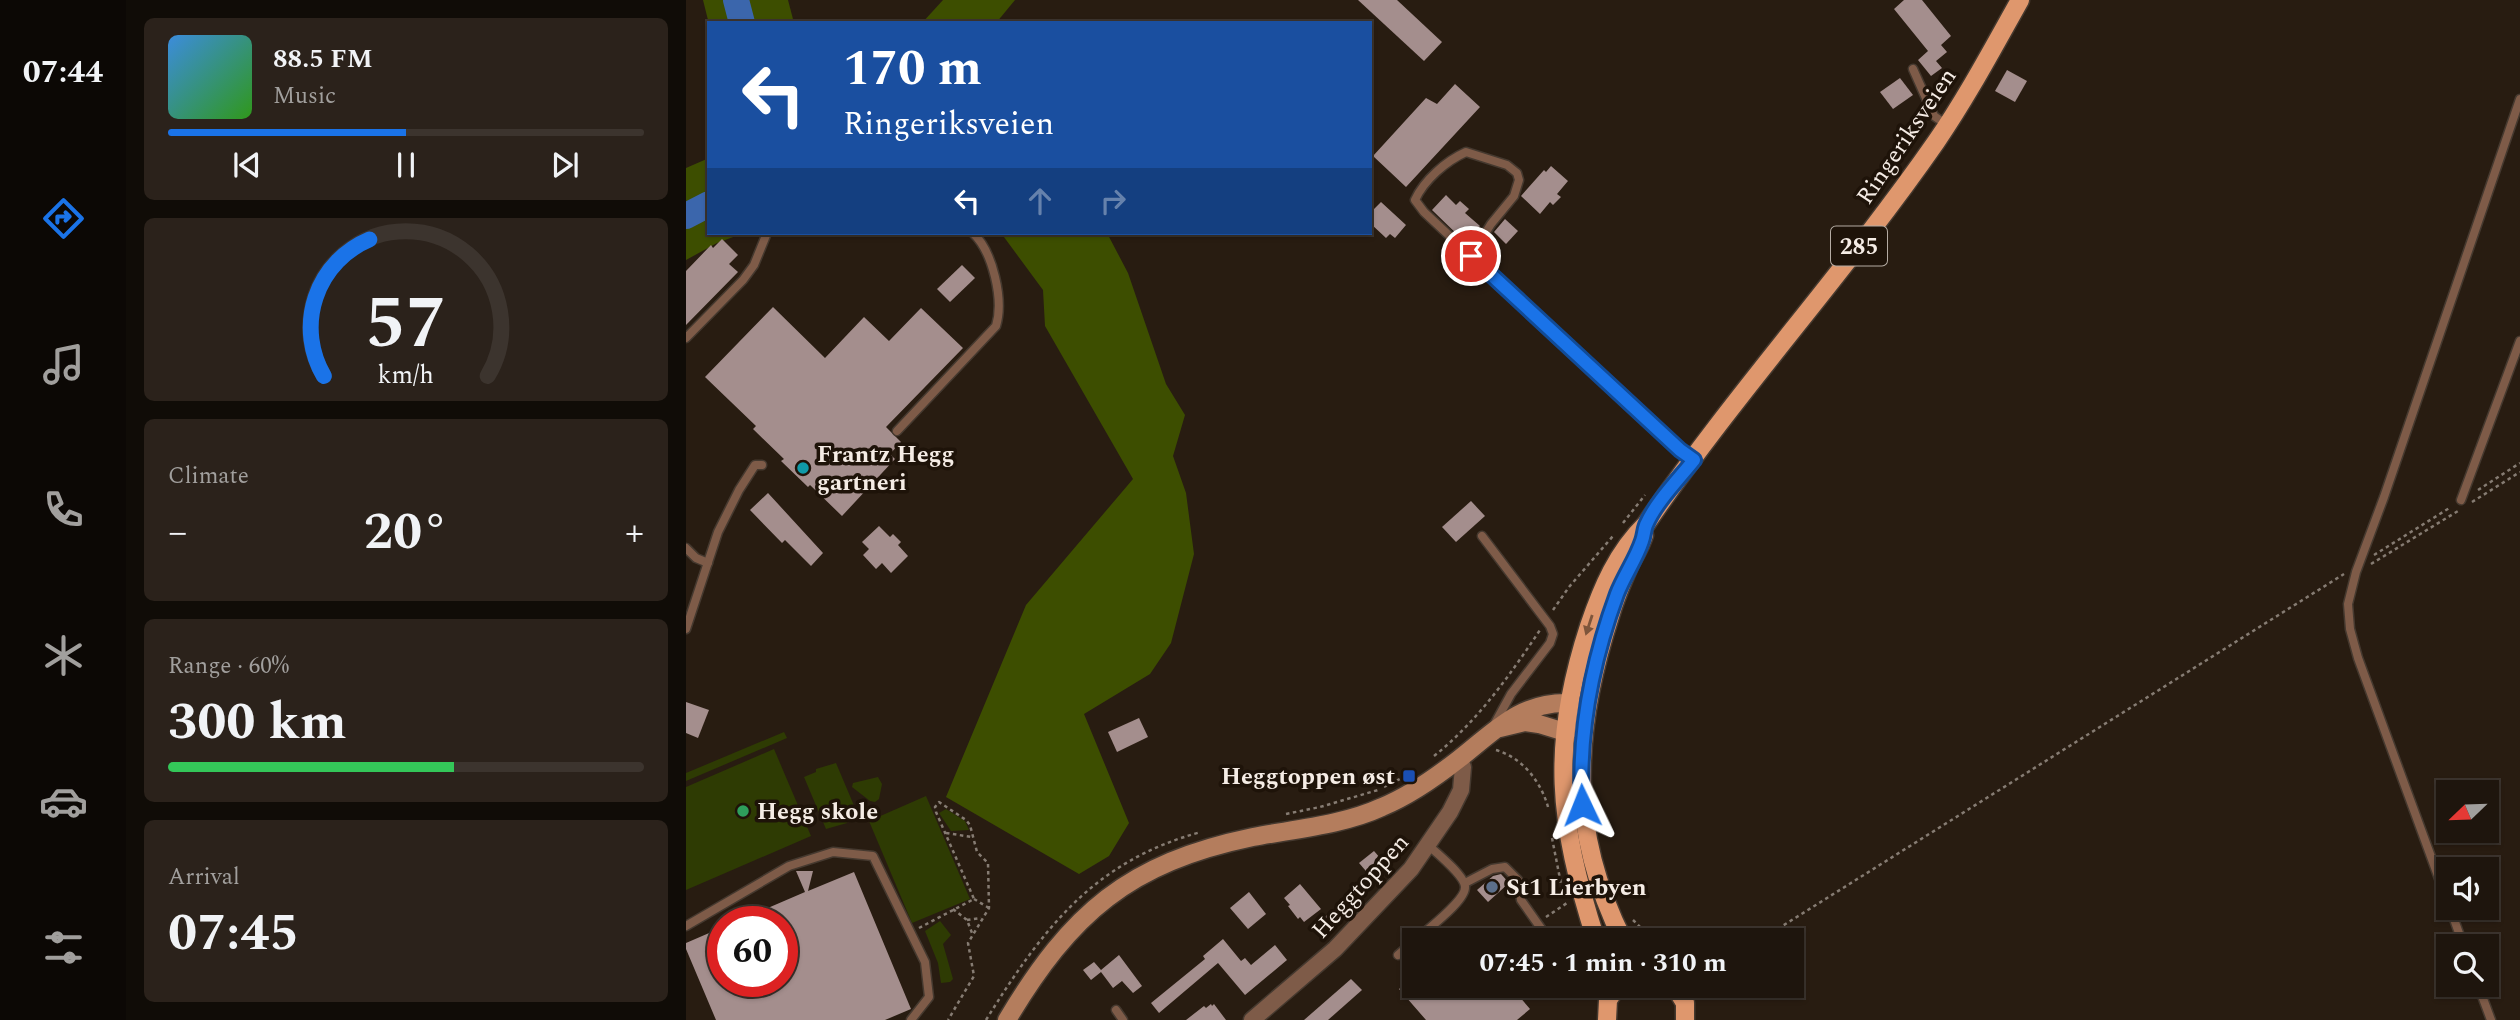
<!DOCTYPE html>
<meta charset="utf-8">
<style>
:root{--surface:#1e150d;--page:#2b221b;--text:#f1f3f6;--muted:#a19f9d;--line:#3c342e;--accent:#1a73e8}
body{margin:0;font-family:Spectral,serif;background:var(--page);color:var(--text);height:100vh;display:flex;flex-direction:column;font-size:26px;white-space:nowrap}
*{box-sizing:border-box;margin:0}
p{font-size:23px;color:var(--muted)}
.icon{flex:none;width:38px;height:38px;fill:none;stroke:currentColor;stroke-width:2;stroke-linecap:round;stroke-linejoin:round}
.map{position:relative;flex:1;overflow:hidden}
.sheet{display:flex;flex-direction:column;gap:18px;padding:18px;background:#100c07;width:560px}
.sheet>*{flex:none}
.top-card{position:absolute;left:21px;top:21px;width:665px;height:214px;border-radius:0px;box-shadow:0 2px 5px #0004,0 0 0 2px var(--line);background:#1a4fa0;color:#fff;overflow:hidden}
.needle{width:46px;rotate:247deg}
.buttons{position:absolute;left:1750px;top:780px;display:grid;gap:14px}
.buttons a{display:grid;place-items:center;width:63px;height:63px;border-radius:0px;background:var(--surface);box-shadow:0 2px 5px #0004,0 0 0 2px var(--line);font-size:35px}
.speed{position:absolute;left:21px;top:906px;display:flex;gap:14px;font-size:35px;font-weight:700;text-align:center}
.speed>*{display:grid;place-content:center;width:91px;height:91px;border-radius:50%;background:var(--surface);box-shadow:0 2px 5px #0004,0 0 0 2px var(--line);line-height:1}
.speed .limit{border:10px solid #d22;background:#fff;color:#111}
.pin{position:absolute;display:grid;place-items:center;width:60px;height:60px;color:#fff;margin:-30px;border:4px solid #fff;border-radius:50%;box-shadow:0 2px 7px #0007}
.me{position:absolute;width:77px;margin:-38px;rotate:358deg;stroke-linejoin:round;filter:drop-shadow(0 0 5px #0008)}
.turn{display:flex;align-items:center;gap:24px;height:147px;padding:0 21px;font-size:32px}
.turn .icon{width:91px;height:91px;stroke-width:2.5}
.turn b{display:block;font-size:49px;line-height:60px}
.lanes{display:flex;align-items:center;height:66px;padding:0 21px;background:#0003;justify-content:center;gap:35px;direction:ltr}
.lanes .off{opacity:.35}
.big{font-size:52px;font-weight:700;line-height:1.1}
.sheet .tile{flex:1;display:flex;flex-direction:column;justify-content:center;gap:10px;min-width:0;padding:0 24px;border-radius:10px;background:var(--page)}
.sheet .dial{align-items:center;gap:0}
.dial svg{height:182px;overflow:visible;fill:none;stroke:var(--line);stroke-width:7;stroke-linecap:round;text-anchor:middle}
.dial text{fill:var(--text);stroke:none}
.song{display:flex;align-items:center;gap:21px}
.cover{width:84px;height:84px;border-radius:10px;background:linear-gradient(135deg,hsl(210 70% 55%),hsl(110 70% 35%))}
.played{height:7px;border-radius:4px;background:linear-gradient(90deg,var(--accent) 50%,var(--line) 50%)}
.keys{display:flex;justify-content:space-around;direction:ltr}
.heat{display:flex;justify-content:space-between;align-items:center;font-size:38px;direction:ltr}
.charge{height:10px;border-radius:5px;background:linear-gradient(90deg,#34c759 60%,var(--line) 0)}
.trip{position:absolute;left:716px;top:928px;width:402px;height:70px;border-radius:0px;background:var(--surface);box-shadow:0 2px 5px #0004,0 0 0 2px var(--line);font-weight:700;line-height:70px;text-align:center}
main{display:flex;flex:1;min-height:0}
.menu{display:flex;flex-direction:column;width:126px;justify-content:space-around;align-items:center;background:#0c0805;color:var(--muted)}
.menu .icon{width:49px;height:49px}
.menu .on{color:var(--accent)}
.menu b{font-size:32px;color:var(--text)}
.map>svg:first-child{display:block}
</style>
<main>
<nav class="menu">
<b>07:44</b>
<svg class="icon on" aria-label="directions" viewBox="0 0 24 24"><path d="M12 3l9 9-9 9-9-9zM9 14v-3h6M13 9l2 2-2 2"/></svg>
<svg class="icon" aria-label="music" viewBox="0 0 24 24"><path d="M9 18V5l10-2v13"/><circle cx="6" cy="18" r="3"/><circle cx="16" cy="16" r="3"/></svg>
<svg class="icon" aria-label="phone" viewBox="0 0 24 24"><path d="M5 4h4l2 5-3 2q2 4 5 5l2-3 5 2v4C11 20 4 13 5 4z"/></svg>
<svg class="icon" aria-label="climate" viewBox="0 0 24 24"><path d="M12 3v18M4 7l16 10M4 17L20 7"/></svg>
<svg class="icon" aria-label="car" viewBox="0 0 24 24"><path d="M5 17H2v-5l4-1 3-4h7l3 4 3 1v5h-3M9 17h6M6 11h13"/><circle cx="7" cy="17" r="2"/><circle cx="17" cy="17" r="2"/></svg>
<svg class="icon" aria-label="filters" viewBox="0 0 24 24"><path d="M4 7h16M4 17h16"/><circle cx="9" cy="7" r="2"/><circle cx="15" cy="17" r="2"/></svg>
</nav>
<section class="sheet">
<div class="tile">
<div class="song"><i class="cover"></i><div><b>88.5 FM</b><p>Music</p></div></div>
<div class="played"></div>
<div class="keys"><svg class="icon" aria-label="previous" viewBox="0 0 24 24"><path d="M18 5L8 12l10 7zM5 5v14"/></svg><svg class="icon" aria-label="pause" viewBox="0 0 24 24"><path d="M8 5v14M16 5v14"/></svg><svg class="icon" aria-label="next" viewBox="0 0 24 24"><path d="M6 5l10 7-10 7zM19 5v14"/></svg></div>
</div>
<div class="tile dial"><svg viewBox="0 0 100 80">
<path d="M14 69A42 42 0 1 1 86 69"/>
<path d="M14 69A42 42 0 0 1 34 9" stroke="#1a73e8"/>
<text x="50" y="56" font-size="32" font-weight="700">57</text>
<text x="50" y="72" font-size="11">km/h</text>
</svg></div>
<div class="tile"><p>Climate</p>
<div class="heat"><a>−</a><b class="big">20°</b><a>+</a></div>
</div>
<div class="tile"><p>Range · 60%</p><b class="big">300 km</b><div class="charge"></div></div>
<div class="tile"><p>Arrival</p><b class="big">07:45</b></div>
</section>
<div class="map">
<svg width="1834" height="1020" viewBox="0 0 1834 1020">
<rect width="100%" height="100%" fill="#281c11"/>
<g fill="#2e3b03">
<polygon points="98,732 101,738 0,781 0,773"/>
<polygon points="88,749 125,836 0,890 0,787"/>
<polygon points="150,763 172,815 160,820 161,823 140,829 118,777 130,772 130,769"/>
<polygon points="192,777 196,784 193,799 189,802 184,801 166,787 167,783"/>
<polygon points="240,796 284,899 226,923 183,821"/>
<polygon points="260,809 279,821 283,830 265,831 253,813"/>
<polygon points="254,921 265,935 257,944 267,979 264,982 255,983 252,963 239,931"/>
</g>
<g fill="#3d4e00">
<polygon points="17,0 102,0 108,23 23,24"/>
<polygon points="257,0 329,0 310,23 236,23"/>
<polygon points="23,158 23,233 58,233 31,243 0,260 0,168"/>
<polygon points="315,233 421,233 442,273 480,384 499,415 487,456 500,493 508,554 485,643 464,674 398,714 443,823 423,856 393,874 260,797 340,605 447,479 359,326 357,290"/>
</g>
<g fill="none" stroke-linecap="round" stroke-linejoin="round">
<g stroke="#3b66ac" stroke-width="26">
<polyline points="50,0 56,23"/>
<polyline points="0,216 23,204"/>
</g>
</g>
<g fill="#a48e8d">
<polygon points="672,0 711,0 756,42 738,61"/>
<polygon points="1218,0 1236,0 1265,36 1255,45 1261,52 1250,61 1256,68 1245,76 1232,60 1242,51 1208,9"/>
<polygon points="1321,70 1341,81 1329,102 1309,91"/>
<polygon points="1214,78 1227,95 1207,109 1194,92"/>
<polygon points="769,84 794,107 720,187 687,156 740,98 751,104"/>
<polygon points="865,166 882,181 871,194 875,197 867,205 864,202 854,214 835,196 858,170 860,172"/>
<polygon points="760,195 770,205 774,201 783,209 779,213 794,226 779,242 746,210"/>
<polygon points="695,202 720,225 709,238 704,234 700,238 684,223 684,213"/>
<polygon points="819,219 832,231 820,244 808,232"/>
<polygon points="36,239 52,255 43,264 52,272 0,325 0,271 25,245 27,248"/>
<polygon points="276,265 289,278 264,302 251,289"/>
<polygon points="87,307 139,358 178,317 203,341 235,308 277,348 200,427 215,442 204,454 209,459 156,516 124,485 122,487 95,461 98,459 67,429 70,426 19,377"/>
<polygon points="82,493 137,553 125,566 99,540 96,543 64,510"/>
<polygon points="785,501 799,516 770,542 756,527"/>
<polygon points="193,526 204,537 207,534 215,542 212,545 222,556 205,573 196,563 190,569 177,555 183,549 176,542"/>
<polygon points="0,702 23,710 12,738 0,733"/>
<polygon points="453,718 462,737 431,752 422,732"/>
<polygon points="688,851 701,866 686,878 673,863"/>
<polygon points="110,871 127,871 122,891 168,872 225,1009 199,1020 30,1020 0,949 0,943 37,927 37,982 96,982 96,922 49,922 119,892"/>
<polygon points="815,874 823,883 802,902 791,890 807,876"/>
<polygon points="614,884 635,909 618,922 614,917 612,919 602,906 604,905 598,898"/>
<polygon points="563,892 580,914 562,929 544,908"/>
<polygon points="650,908 658,917 644,929 636,919"/>
<polygon points="537,939 555,961 559,958 565,965 589,945 601,960 559,995 532,963 473,1013 465,1003 519,959 517,956"/>
<polygon points="433,955 456,986 447,993 436,981 427,988 415,972 405,980 397,970 408,962 415,970"/>
<polygon points="728,977 728,985 828,985 834,993 832,995 844,1009 831,1020 740,1020 713,989"/>
<polygon points="665,979 676,990 642,1020 618,1020"/>
<polygon points="525,1004 526,1006 528,1004 540,1020 500,1020 518,1006 520,1008"/>
</g>
<g fill="none" stroke-linecap="round" stroke-linejoin="round">
<g stroke="#45392f" stroke-width="11">
<g id="lane">
<polyline points="1227,69 1248,116 1261,125"/>
<path d="M780,152L821,165L831,173L833,180L828,196L805,224L785,256L738,212L729,200C738,180 760,161 780,152Z"/>
<polyline points="785,256 994,450 1008,460"/>
<polyline points="0,338 57,280 68,265 81,233"/>
<path d="M211,431L310,326C318,300 307,252 287,233"/>
<polyline points="1775,500 1834,341"/>
<polyline points="796,536 864,626 867,634 864,643 825,694 808,725"/>
<polyline points="0,548 10,558 22,563"/>
<polyline points="0,629 32,532 53,490 69,465 76,465"/>
<polyline points="779,883 806,869 819,867 832,880 835,900 859,934"/>
<polyline points="1762,903 1672,658 1664,629 1662,604 1670,572 1698,497 1834,99"/>
<polyline points="1764,908 1778,947"/>
<polyline points="0,926 103,866 147,852 187,856 239,962 243,997 225,1020"/>
<path d="M730,940C740,930 780,901 779,887C779,876 751,853 742,845"/>
<polyline points="712,955 728,941"/>
<polyline points="1792,985 1805,1020"/>
<polyline points="430,1010 437,1020"/>
</g>
</g>
<g stroke="#45392f" stroke-width="19">
<polyline id="street" points="566,1020 649,949 725,869 764,812 775,790 777,767 772,760"/>
</g>
<g stroke="#45392f" stroke-width="21">
<path id="secondary" d="M321,1020C385,913 442,863 567,837C609,829 657,825 696,807C723,796 750,777 773,759C809,731 833,702 882,703L898,721L879,732L853,724L839,722L814,728"/>
</g>
<g stroke="#45392f" stroke-width="21">
<g id="primary">
<path d="M910,940C872,822 864,745 903,626C916,588 931,552 960,524C1050,392 1159,273 1250,142C1281,97 1307,48 1334,0"/>
<path d="M937,940C881,829 887,729 925,613C930,596 937,580 944,564C949,554 955,545 958,535"/>
<polyline points="988,985 999,1003 999,1020"/>
<polyline points="921,1020 922,1000 932,985"/>
</g>
</g>
<g stroke="#867c73" stroke-width="2.5" stroke-dasharray="3.5 3.5" stroke-linecap="butt">
<polyline points="1792,490 1834,463"/>
<polyline points="1786,502 1834,472"/>
<polyline points="937,523 959,495"/>
<polyline points="1688,555 1765,507"/>
<polyline points="1685,564 1772,511"/>
<polyline points="867,610 883,587 927,536"/>
<path d="M810,750C837,758 855,782 862,807"/>
<path d="M748,756C791,722 824,675 854,630"/>
<polyline points="698,787 714,779"/>
<polyline points="600,814 634,807 692,790"/>
<polyline points="260,833 286,837"/>
<polyline points="866,838 876,889 881,896"/>
<polyline points="288,899 303,908"/>
<polyline points="267,909 281,920 286,933"/>
<polyline points="860,917 881,903"/>
<polyline points="281,920 295,918"/>
<polyline points="947,920 967,940"/>
<polyline points="233,928 288,899 250,812 249,807 253,802 280,820 284,825 291,852 302,863 303,908 282,943 288,976 262,1020"/>
<polyline points="1074,940 1658,574"/>
<path d="M300,1020C356,930 407,861 515,832"/>
</g>
<use href="#lane" stroke="#7e5b48" stroke-width="8"/>
<use href="#street" stroke="#7e5b48" stroke-width="16"/>
<use href="#secondary" stroke="#b47d5d" stroke-width="18"/>
<use href="#primary" stroke="#df976d" stroke-width="18"/>
</g>
<defs><path id="oneway-solid" d="M-6-.8H1V-3.2L6.5 0L1 3.2V.8H-6Z" transform="scale(1.75)"/></defs>
<use fill="#7e553b" href="#oneway-solid" transform="translate(903 625) rotate(108)"/>
<g fill="none" stroke-linecap="round" stroke-linejoin="round">
<g stroke="#114b97" stroke-width="18">
<path id="route" d="M785,256L994,450L1008,460C992,480 970,502 960,525C958,530 958,536 956,541C950,559 938,576 931,594C906,662 892,733 896,805"/>
</g>
<use href="#route" stroke="#1a73e8" stroke-width="12"/>
</g>
<circle fill="#0f9aa8" stroke="#1e1309" stroke-width="2.5" cx="117" cy="468" r="7"/>
<rect fill="#1a4fb4" stroke="#1e1309" stroke-width="2.5" x="716" y="769" width="14" height="14" rx="3.5"/>
<circle fill="#2e9e5b" stroke="#1e1309" stroke-width="2.5" cx="57" cy="811" r="7"/>
<circle fill="#5c6f8a" stroke="#1e1309" stroke-width="2.5" cx="806" cy="887" r="7"/>
<g text-anchor="middle" stroke-width="7" stroke-linejoin="round" paint-order="stroke">
<rect fill="#1e1309" stroke="#b4aba3" stroke-width="2" x="1145" y="226.5" width="56" height="39" rx="5"/>
<g font-size="23" font-weight="bold" fill="#f5ece5">
<text x="1173" y="254">285</text>
</g>
<g font-size="24" fill="#f5ece5" stroke="#1e1309">
<text transform="translate(1220 136) rotate(-56)" y="8">Ringeriksveien</text>
<text transform="translate(674 886) rotate(-48)" y="8">Heggtoppen</text>
</g>
<g font-size="24" font-weight="bold" fill="#f5ece5" stroke="#1e1309" text-anchor="start">
<text x="131" y="462">Frantz Hegg<tspan x="131" dy="28">gartneri</tspan></text>
<text x="709" y="784" text-anchor="end">Heggtoppen øst</text>
<text x="71" y="819">Hegg skole</text>
<text x="820" y="895">St1 Lierbyen</text>
</g>
</g>
</svg>
<div class="buttons">
<a><svg class="needle" viewBox="-14 -14 28 28"><path d="M0-13l5 13h-10z" fill="#e53935"/><path d="M0 13l5-13h-10z" fill="#a19f9d"/></svg></a>
<a><svg class="icon" aria-label="sound" viewBox="0 0 24 24"><path d="M4 9h4l5-4v14l-5-4H4zM17 9q2 3 0 6"/></svg></a>
<a><svg class="icon" aria-label="search" viewBox="0 0 24 24"><circle cx="10" cy="10" r="6"/><path d="M15 15l6 6"/></svg></a>
</div>
<div class="speed"><div class="limit">60</div></div>
<div class="pin" style="left:785px;top:256px;background:#d93025"><svg class="icon" aria-label="arrive" viewBox="0 0 24 24"><path d="M6 21V4h12l-3 4 3 4H6"/></svg></div>
<svg class="me" style="left:896px;top:805px" viewBox="-20 -20 40 40"><path d="M0-17L14 15 0 8-14 15z" fill="#1a73e8" stroke="#fff" stroke-width="4"/></svg>
<div class="trip">07:45 · 1 min · 310 m</div>
<div class="top-card">
<div class="turn"><svg class="icon" aria-label="left" viewBox="0 0 24 24"><path d="M17 20v-9H6M10 6l-5 5 5 5"/></svg><div><b>170 m</b>Ringeriksveien</div></div>
<div class="lanes"><svg class="icon" aria-label="left" viewBox="0 0 24 24"><path d="M17 20v-9H6M10 6l-5 5 5 5"/></svg><svg class="icon off" aria-label="ahead" viewBox="0 0 24 24"><path d="M12 20V5M6 11l6-6 6 6"/></svg><svg class="icon off" aria-label="right" viewBox="0 0 24 24"><path d="M7 20v-9h11M14 6l5 5-5 5"/></svg></div>
</div>
</div>
</main>
